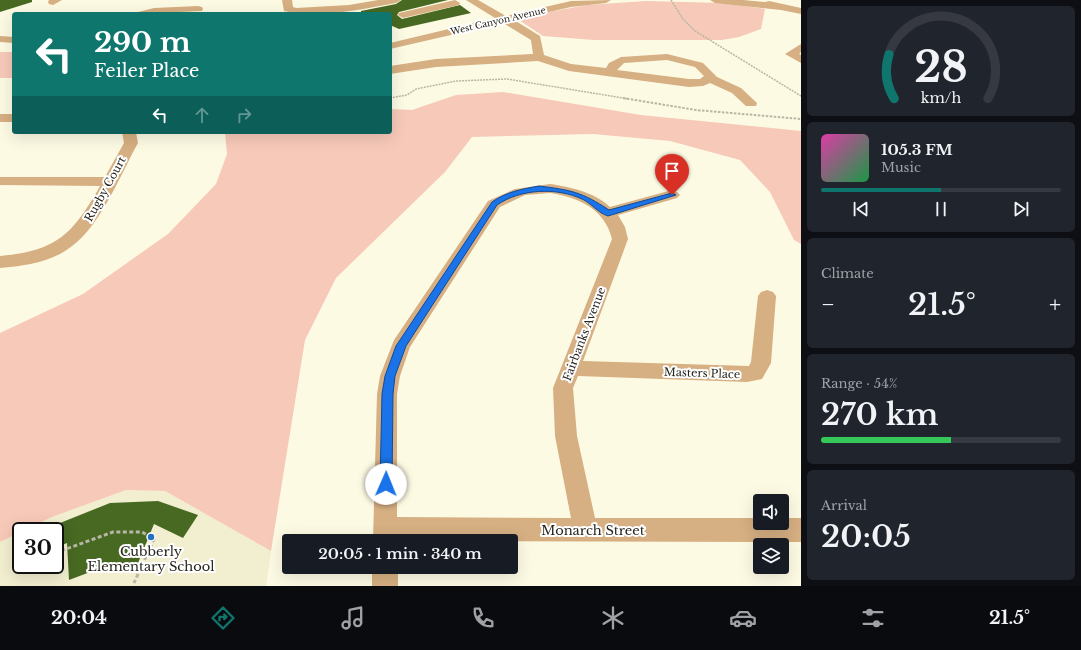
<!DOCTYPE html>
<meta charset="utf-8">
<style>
:root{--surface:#171b24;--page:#20242c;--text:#f1f3f6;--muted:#9ea1a6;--line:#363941;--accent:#0f766e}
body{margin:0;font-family:"Libre Baskerville",serif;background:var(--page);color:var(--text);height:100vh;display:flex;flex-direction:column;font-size:15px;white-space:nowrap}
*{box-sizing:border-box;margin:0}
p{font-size:13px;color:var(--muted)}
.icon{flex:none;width:22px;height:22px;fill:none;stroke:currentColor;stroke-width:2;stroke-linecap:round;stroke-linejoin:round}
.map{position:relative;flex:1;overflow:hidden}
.panel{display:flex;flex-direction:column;gap:6px;padding:6px;background:#0d0f14;width:280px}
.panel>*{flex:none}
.hud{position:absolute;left:12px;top:12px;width:380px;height:122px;border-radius:4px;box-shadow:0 4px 16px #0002;background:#0f766e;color:#fff;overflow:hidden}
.buttons{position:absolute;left:753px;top:494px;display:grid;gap:8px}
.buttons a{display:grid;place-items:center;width:36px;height:36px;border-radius:4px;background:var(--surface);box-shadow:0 4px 16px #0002;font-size:20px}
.speed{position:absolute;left:12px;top:522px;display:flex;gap:8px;font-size:20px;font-weight:700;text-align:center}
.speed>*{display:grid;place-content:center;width:52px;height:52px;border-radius:50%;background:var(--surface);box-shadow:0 4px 16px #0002;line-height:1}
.speed .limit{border:2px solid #111;border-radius:6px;background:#fff;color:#111}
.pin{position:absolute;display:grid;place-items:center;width:34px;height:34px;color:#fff;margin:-41px -17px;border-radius:50% 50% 50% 0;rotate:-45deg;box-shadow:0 0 4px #0007}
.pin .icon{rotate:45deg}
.me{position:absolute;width:44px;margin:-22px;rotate:1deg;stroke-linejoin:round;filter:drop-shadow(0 0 3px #0008)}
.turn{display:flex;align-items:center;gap:14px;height:84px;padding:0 16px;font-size:18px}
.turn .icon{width:52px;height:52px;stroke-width:2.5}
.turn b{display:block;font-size:28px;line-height:34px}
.lanes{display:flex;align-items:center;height:38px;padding:0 16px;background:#0003;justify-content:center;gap:20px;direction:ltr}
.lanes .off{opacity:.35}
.big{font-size:30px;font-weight:600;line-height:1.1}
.panel .tile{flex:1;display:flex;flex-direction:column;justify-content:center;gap:6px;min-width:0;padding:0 14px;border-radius:6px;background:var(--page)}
.panel .dial{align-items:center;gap:0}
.dial svg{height:104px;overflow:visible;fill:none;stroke:var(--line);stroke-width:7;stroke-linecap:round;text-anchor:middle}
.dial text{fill:var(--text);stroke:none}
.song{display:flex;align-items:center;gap:12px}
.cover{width:48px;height:48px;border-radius:6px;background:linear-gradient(135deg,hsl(320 70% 55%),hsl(140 70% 35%))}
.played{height:4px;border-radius:2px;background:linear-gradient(90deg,var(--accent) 50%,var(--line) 50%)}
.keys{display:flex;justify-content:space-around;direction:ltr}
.heat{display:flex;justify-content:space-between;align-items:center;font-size:22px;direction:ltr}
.charge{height:6px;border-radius:3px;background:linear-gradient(90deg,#34c759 54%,var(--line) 0)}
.trip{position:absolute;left:282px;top:534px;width:236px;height:40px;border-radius:4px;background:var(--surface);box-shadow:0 4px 16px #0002;font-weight:600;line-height:40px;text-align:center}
.menu{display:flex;height:64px;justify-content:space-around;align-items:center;background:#090b0e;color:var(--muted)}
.menu .icon{width:28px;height:28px}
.menu .on{color:var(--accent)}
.menu b{font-size:18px;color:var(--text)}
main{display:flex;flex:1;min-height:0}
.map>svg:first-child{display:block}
</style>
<main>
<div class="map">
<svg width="801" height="586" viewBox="0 0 801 586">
<rect width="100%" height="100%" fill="#fdfae4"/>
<polygon fill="#f2eed0" points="126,490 165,491 271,551 266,586 0,586 0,542 21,532 21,565 55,565 55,531 23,531 52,517"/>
<g fill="#f7c9b9">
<polygon points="646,1 722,3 765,9 761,29 739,37 722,40 594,40 543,36 516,18 587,5"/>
<rect x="0" y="52" width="14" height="26"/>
<polygon points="503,92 641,115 801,131 801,244 794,240 770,192 740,160 670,141 593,134 472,137 445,172 336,278 305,340 271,551 165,491 126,490 52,517 0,542 0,333 83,294 168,234 216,184 227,154 225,132 390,132 390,109 412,110 456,95"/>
</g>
<g fill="#476922">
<polygon points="0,0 32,0 32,2 0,12"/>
<polygon points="402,0 448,0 399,12 397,15 402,19 460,5 471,13 399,29 390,25 390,14 361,14 361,11 396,4"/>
<polygon points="158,501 198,515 183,538 154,524 136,568 106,566 69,580 67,543 55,548 55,525 110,503"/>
</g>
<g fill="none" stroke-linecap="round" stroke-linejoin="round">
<g stroke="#b8b6a4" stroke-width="1.5" stroke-dasharray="2 1" stroke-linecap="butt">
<polyline points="671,0 683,19 695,31 801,96"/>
<polyline points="390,98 407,95 416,89 456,81 507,79 629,99"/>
</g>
<polyline stroke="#b8b6a4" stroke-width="2" stroke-dasharray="2.5 1.5" stroke-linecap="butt" points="623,98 696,110 801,119"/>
<polyline stroke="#b8b6a4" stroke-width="3" stroke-dasharray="4 2.5" stroke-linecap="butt" points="55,553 113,532 142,532 154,539 134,583"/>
<g fill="#d6af82" fill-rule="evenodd">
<polygon points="49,0 62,0 53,5 49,4 48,2"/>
<path d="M282,0H292L293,7L296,8L349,5L378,0H401L396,3C363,9 316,19 284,11Z"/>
<polygon points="455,0 460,3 459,5 403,18 398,15 399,13"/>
<path d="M466,0H478L506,16L571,1L611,0L606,3L571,7L514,20L540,36L544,55L571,64L606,68L609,63L621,57L667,54L703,63L717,77L741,88L757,103L756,106H746L732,93L710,83L703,86L689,87L569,71L538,61L436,67L390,74V66L436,59L533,54L531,40L503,23L390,49V43L495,18ZM667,60L695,67L704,76L700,79H689L617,70L624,63Z"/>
<polygon points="710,0 743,0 765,2 769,1 801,8 801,14 781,10 715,3"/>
<polygon points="198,6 202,7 203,9 202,11 137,14 138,12 154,8"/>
<polygon points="0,36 14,37 14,43 0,42"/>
<polygon points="801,44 801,52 799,54 801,55 801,63 785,54"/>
<rect x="0" y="114" width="14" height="8"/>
<path d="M122,132H136L138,143C119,177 99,231 65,251C46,263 22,266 0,268V256C57,251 73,234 100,186L0,185V177H105L124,143Z"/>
<path d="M550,184C571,187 594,192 610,207L672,190L677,192L680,195L677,198L618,215L625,227L628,239L583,361L749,366L751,362L758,296L761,292L767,290L773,292L776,296L771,363L762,379L747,382L578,376L573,388L577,436L595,518H760V523H782V518H801V542L373,541L377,394L380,376L394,340L488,201L515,189ZM550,193C578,197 605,209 612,239L553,388L555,436L571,518L397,517V394L400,376L410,347L500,207L525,195Z"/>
<rect x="372" y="567" width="26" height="19"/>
</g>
</g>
<path fill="#1a73e8" stroke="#114b97" d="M539,186C571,190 582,192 609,210L672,193L676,195L608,216C598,213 591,203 582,199C556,187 520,189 497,205L406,346L395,376L393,394L392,484L390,488L386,489L382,488L380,484L382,394L385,376L396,346L492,202C506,192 522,189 539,186Z"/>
<circle fill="#2270bf" stroke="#fff" stroke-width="1.5" cx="151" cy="537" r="4"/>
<g text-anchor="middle" stroke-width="4" stroke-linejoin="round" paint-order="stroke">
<g font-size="9" fill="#26251d" stroke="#fff">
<text transform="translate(498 21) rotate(-13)" y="3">West Canyon Avenue</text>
</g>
<g font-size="11" fill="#26251d" stroke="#fff">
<text transform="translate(105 189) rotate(-61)" y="4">Rugby Court</text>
<text transform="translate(584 334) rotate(-69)" y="4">Fairbanks Avenue</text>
<text transform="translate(702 373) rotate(2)" y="4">Masters Place</text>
</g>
<g font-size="13" fill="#26251d" stroke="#fff">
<text x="593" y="535">Monarch Street</text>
</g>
<g font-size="13" fill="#26251d" stroke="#fff">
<text x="151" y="556">Cubberly<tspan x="151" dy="15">Elementary School</tspan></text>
</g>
</g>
</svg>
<div class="buttons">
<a><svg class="icon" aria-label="sound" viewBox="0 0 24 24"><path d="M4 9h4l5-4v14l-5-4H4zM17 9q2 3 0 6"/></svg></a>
<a><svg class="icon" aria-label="layers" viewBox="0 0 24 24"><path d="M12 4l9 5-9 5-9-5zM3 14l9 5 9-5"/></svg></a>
</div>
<div class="speed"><div class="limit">30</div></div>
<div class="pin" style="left:672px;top:195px;background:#d93025"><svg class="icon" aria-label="arrive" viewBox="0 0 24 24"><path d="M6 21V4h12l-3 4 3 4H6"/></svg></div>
<svg class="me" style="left:386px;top:484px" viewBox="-20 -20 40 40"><circle r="19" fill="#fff"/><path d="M0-13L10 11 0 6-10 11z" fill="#1a73e8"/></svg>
<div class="trip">20:05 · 1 min · 340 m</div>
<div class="hud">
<div class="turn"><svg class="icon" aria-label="left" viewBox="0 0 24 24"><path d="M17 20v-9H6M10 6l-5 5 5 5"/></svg><div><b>290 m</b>Feiler Place</div></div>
<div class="lanes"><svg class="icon" aria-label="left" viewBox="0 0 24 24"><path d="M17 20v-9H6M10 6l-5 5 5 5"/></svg><svg class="icon off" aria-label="ahead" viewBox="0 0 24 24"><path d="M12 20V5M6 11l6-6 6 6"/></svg><svg class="icon off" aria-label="right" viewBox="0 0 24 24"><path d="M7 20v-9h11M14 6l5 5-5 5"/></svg></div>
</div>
</div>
<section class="panel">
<div class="tile dial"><svg viewBox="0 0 100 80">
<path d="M14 69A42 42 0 1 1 86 69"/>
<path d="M14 69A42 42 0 0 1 10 35" stroke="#0f766e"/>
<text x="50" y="56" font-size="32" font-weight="700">28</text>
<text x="50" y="72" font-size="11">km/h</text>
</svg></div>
<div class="tile">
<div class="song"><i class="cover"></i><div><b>105.3 FM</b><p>Music</p></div></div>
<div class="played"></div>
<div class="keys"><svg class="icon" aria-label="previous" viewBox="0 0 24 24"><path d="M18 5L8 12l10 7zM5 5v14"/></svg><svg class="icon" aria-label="pause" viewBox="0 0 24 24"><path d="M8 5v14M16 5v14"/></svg><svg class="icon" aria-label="next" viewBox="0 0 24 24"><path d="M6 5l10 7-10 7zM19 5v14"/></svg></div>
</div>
<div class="tile"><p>Climate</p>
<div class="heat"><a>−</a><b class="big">21.5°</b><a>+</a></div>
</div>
<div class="tile"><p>Range · 54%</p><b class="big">270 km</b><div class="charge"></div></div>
<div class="tile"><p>Arrival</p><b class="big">20:05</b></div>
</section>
</main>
<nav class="menu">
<b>20:04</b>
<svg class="icon on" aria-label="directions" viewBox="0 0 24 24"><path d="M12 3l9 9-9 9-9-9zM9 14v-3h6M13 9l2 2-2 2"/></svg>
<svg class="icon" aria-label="music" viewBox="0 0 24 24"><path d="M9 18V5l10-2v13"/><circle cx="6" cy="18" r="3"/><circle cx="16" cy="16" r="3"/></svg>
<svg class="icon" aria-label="phone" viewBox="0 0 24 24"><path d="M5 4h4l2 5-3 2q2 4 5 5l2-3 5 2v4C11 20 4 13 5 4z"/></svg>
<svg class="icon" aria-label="climate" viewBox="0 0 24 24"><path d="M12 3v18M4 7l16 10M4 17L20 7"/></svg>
<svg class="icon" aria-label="car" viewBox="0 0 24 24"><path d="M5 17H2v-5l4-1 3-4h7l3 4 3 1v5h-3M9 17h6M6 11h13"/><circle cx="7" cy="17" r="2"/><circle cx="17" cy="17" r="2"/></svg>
<svg class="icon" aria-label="filters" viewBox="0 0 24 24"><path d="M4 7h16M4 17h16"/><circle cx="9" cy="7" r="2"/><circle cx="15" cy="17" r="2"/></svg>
<b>21.5°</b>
</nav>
